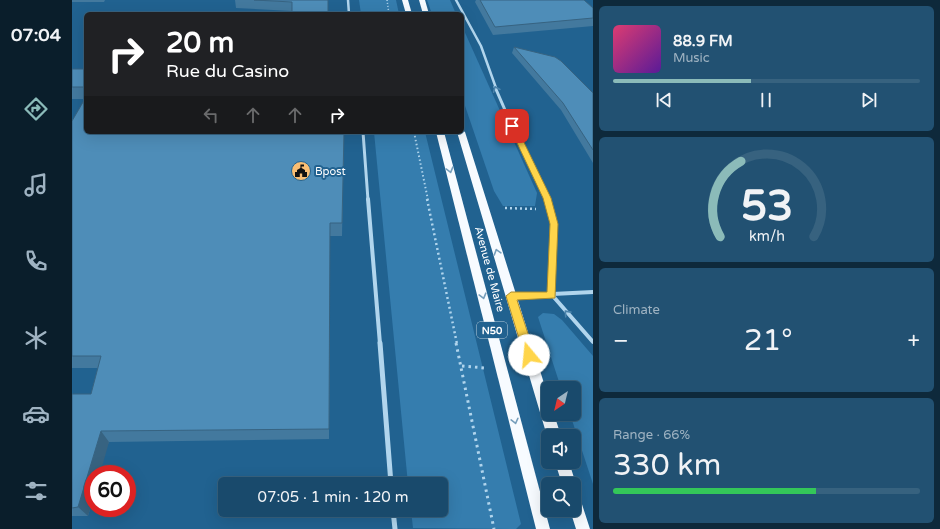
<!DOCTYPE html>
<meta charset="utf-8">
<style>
:root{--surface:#194a6c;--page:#225172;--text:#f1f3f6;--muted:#9fb3c2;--line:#37627f;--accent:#8bbbb9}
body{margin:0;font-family:"Varela Round",sans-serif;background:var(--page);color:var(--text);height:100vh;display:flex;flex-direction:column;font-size:15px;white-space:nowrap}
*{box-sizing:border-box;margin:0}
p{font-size:13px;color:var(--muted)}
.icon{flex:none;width:22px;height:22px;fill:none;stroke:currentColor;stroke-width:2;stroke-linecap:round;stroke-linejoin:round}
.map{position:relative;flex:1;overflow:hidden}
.sheet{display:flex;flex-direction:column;gap:6px;padding:6px;background:#0e293b;width:347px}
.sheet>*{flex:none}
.guide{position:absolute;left:12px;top:12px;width:380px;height:122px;border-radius:6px;box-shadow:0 4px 16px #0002,0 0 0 1px var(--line);background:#202124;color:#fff;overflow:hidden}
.needle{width:26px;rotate:215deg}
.controls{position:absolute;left:469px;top:381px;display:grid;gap:8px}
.controls a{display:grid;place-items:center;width:40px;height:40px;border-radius:6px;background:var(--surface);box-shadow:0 4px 16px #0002,0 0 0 1px var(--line);font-size:20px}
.speed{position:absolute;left:12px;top:465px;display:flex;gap:8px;font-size:20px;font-weight:700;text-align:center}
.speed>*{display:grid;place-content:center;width:52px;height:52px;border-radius:50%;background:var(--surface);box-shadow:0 4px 16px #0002,0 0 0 1px var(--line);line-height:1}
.speed .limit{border:6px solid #d22;background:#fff;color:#111}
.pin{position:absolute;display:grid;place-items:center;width:34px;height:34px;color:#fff;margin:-17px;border-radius:8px;box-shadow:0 2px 6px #0006}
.me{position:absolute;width:44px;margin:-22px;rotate:343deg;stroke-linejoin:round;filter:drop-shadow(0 0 3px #0008)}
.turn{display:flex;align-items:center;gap:14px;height:84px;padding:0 16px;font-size:18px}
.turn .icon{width:52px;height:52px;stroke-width:2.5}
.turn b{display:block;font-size:28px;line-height:34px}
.lanes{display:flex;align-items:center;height:38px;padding:0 16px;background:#0003;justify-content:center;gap:20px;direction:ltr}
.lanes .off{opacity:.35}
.big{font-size:30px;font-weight:600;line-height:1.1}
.sheet .tile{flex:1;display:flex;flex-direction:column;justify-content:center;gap:6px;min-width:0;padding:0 14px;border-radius:6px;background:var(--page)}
.sheet .dial{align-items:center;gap:0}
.dial svg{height:104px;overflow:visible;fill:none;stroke:var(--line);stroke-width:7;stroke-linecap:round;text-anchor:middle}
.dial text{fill:var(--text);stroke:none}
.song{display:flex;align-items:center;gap:12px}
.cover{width:48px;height:48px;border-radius:6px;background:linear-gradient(135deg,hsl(340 70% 55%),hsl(270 70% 35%))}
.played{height:4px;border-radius:2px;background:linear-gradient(90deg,var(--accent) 45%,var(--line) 45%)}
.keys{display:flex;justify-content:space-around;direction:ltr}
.heat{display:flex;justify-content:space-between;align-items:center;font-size:22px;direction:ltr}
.charge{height:6px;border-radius:3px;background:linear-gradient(90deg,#34c759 66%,var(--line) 0)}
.trip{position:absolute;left:146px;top:477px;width:230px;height:40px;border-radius:6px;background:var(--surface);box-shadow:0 4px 16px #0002,0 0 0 1px var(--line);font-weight:600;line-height:40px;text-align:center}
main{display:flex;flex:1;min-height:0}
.dock{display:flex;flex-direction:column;width:72px;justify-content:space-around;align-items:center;background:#0a1e2b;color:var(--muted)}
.dock .icon{width:28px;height:28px}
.dock .on{color:var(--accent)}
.dock b{font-size:18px;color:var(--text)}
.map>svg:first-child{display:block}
</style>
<main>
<nav class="dock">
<b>07:04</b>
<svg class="icon on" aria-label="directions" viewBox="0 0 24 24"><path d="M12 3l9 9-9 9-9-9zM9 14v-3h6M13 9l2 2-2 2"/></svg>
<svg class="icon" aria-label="music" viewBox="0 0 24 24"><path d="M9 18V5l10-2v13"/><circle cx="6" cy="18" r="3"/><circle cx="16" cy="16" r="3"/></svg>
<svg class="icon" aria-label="phone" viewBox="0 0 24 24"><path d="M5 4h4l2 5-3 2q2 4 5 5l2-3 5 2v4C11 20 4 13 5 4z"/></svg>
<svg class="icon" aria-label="climate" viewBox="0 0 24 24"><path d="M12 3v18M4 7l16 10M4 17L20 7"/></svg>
<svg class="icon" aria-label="car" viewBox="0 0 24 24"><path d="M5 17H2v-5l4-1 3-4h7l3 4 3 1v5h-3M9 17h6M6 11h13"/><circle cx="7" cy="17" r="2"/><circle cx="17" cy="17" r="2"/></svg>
<svg class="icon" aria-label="filters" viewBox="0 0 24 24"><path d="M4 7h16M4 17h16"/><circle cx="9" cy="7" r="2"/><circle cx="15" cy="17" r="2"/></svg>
</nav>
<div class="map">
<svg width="521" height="529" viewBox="0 0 521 529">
<rect width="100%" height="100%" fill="#216290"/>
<g fill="#357dae">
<polygon points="287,0 324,0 327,14 289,14"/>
<polygon points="355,0 378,0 384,14 360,14"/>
<polygon points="390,26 465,193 463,206 431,206 422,191 390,97"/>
<polygon points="302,132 353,132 449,524 444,529 341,528 339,510 369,510 369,484 336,484"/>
<polygon points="471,313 482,314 490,320 521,356 521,484 498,414 502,414 502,388 489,388 466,317"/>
</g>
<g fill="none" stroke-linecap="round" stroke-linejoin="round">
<polyline stroke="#b1d5ed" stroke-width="1.5" stroke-dasharray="1 2" stroke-linecap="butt" points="315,0 317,14"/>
<polyline stroke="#b1d5ed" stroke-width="2" stroke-dasharray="1.5 2.5" stroke-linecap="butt" points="342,132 356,200"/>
<g stroke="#b1d5ed" stroke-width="2.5" stroke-dasharray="2 3" stroke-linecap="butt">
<polyline points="355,199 385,344"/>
<polyline points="433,208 464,209"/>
</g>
<g stroke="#b1d5ed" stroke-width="3" stroke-dasharray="2.5 4" stroke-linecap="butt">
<polyline points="384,343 422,529"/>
<polyline points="390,366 413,368"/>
</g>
<g stroke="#b1d5ed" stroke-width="2.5">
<polyline points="276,0 277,14"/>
<polyline points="384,0 409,46 424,88"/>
</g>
<g stroke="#b1d5ed" stroke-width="3">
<polyline points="423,87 440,126 475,200"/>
<polyline points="291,132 296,200"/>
</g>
<g stroke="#b1d5ed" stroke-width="4">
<polyline points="296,199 308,344"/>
<polyline points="475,199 482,224 480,295 521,342"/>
<polyline points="440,296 521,292"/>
</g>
<g stroke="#b1d5ed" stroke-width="5">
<polyline points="308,343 319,484"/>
<polyline points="321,510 323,529"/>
</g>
<g fill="#f7fbff" fill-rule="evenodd">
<polygon points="330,0 336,0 340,14 334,14"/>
<polygon points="347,0 353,0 357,14 351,14"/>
<polygon points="390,130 393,132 476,396 476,414 482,414 489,436 475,436 385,132 390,132"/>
<polygon points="364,132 372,132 478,529 464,529"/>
<polygon points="483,462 497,462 504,484 502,489 502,484 490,484"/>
<polygon points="502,493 507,495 518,529 504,529 498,510 502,510"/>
</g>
</g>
<g fill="#43799e">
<polygon points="0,0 33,0 32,2 0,2"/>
<polygon points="163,0 256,0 220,11 164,8"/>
<polygon points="404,0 512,0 521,8 521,26 421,35 403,2"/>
<polygon points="442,47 521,93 521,163 489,110 440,53"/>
<polygon points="0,69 14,69 14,132 272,132 270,236 258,236 257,439 37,442 21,474 21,499 16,516 0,516 0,394 19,394 26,368 0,368 0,121 13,99 0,99"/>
</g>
<polygon fill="#376381" points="29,431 37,442 28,474 21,474 21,499 16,516 6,507"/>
<g fill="#4e8db8" stroke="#376381">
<polygon points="182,0 256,0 256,14 220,14 220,2"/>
<polygon points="408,0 512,0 521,8 521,18 423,27"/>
<polygon points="442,47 483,57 489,61 521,93 521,150 491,103"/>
<rect x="0" y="69" width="14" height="18"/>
<polygon points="14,97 14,132 272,132 270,223 258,223 257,429 29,431 6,507 0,508 0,394 19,394 29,356 0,356 0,121"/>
</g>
<defs><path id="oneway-chevron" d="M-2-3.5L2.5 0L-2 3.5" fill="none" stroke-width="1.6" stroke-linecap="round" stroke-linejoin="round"/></defs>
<g stroke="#4c84ac">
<use href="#oneway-chevron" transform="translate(424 89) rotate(-113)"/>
<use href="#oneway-chevron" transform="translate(495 313) rotate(-132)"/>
</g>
<g stroke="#779fbc">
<use href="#oneway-chevron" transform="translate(378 170) rotate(75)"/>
<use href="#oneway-chevron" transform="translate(425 252) rotate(-107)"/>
<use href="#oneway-chevron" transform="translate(411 296) rotate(75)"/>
<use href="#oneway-chevron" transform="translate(443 421) rotate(76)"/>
</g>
<polygon fill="#ffd54a" stroke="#a68a30" points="438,124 444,126 479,198 486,224 483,298 445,300 463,355 461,358 454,358 452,355 434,296 439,292 475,292 478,224 471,198 437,126"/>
<defs>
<g id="civic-disc" transform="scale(1)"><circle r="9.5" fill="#f9be73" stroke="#216290"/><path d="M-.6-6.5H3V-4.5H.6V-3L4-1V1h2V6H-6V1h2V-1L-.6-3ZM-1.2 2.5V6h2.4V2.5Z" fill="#111"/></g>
</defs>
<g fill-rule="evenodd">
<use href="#civic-disc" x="229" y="171"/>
</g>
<g text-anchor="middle" stroke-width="4" stroke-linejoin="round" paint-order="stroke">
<rect fill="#216290" stroke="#bcd0de" stroke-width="1" x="405" y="322" width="30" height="16" rx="3"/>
<g font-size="10" font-weight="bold" fill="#fff">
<text x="420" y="334">N50</text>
</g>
<g font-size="11" fill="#fff" stroke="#216290" text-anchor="start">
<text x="243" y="175">Bpost</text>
</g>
<g font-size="11" fill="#fff" stroke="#216290">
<text transform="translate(418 269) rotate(75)" y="4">Avenue de Maire</text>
</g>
</g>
</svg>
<div class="controls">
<a><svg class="needle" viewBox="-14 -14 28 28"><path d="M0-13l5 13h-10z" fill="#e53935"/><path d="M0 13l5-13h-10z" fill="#9fb3c2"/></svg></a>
<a><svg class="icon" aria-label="sound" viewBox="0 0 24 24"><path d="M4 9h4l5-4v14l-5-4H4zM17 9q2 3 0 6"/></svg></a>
<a><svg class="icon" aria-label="search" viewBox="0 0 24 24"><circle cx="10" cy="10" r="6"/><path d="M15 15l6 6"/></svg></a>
</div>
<div class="speed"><div class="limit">60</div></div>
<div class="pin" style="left:440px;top:126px;background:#d93025"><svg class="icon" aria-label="arrive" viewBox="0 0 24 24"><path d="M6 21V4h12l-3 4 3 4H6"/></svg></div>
<svg class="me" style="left:457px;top:355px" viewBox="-20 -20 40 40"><circle r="19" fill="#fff"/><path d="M0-13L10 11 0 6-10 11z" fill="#ffd54a"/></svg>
<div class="trip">07:05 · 1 min · 120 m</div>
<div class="guide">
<div class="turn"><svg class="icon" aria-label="right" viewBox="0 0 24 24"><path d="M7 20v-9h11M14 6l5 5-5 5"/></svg><div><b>20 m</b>Rue du Casino</div></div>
<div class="lanes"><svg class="icon off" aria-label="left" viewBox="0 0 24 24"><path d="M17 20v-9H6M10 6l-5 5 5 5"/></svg><svg class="icon off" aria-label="ahead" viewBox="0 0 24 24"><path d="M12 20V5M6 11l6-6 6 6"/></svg><svg class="icon off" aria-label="ahead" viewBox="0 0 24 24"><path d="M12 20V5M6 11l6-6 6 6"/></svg><svg class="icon" aria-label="right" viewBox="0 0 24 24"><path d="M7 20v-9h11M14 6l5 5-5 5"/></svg></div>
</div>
</div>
<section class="sheet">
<div class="tile">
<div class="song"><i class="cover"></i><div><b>88.9 FM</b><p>Music</p></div></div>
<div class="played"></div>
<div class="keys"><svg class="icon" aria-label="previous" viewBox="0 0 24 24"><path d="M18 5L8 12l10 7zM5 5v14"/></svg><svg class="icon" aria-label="pause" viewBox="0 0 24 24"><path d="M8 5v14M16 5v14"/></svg><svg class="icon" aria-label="next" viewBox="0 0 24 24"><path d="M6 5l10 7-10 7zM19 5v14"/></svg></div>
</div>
<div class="tile dial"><svg viewBox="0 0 100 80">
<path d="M14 69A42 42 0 1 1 86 69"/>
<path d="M14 69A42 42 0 0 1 30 11" stroke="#8bbbb9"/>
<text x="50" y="56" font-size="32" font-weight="700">53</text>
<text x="50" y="72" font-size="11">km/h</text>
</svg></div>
<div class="tile"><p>Climate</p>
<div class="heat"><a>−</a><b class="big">21°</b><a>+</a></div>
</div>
<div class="tile"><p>Range · 66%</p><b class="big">330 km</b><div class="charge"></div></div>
</section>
</main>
